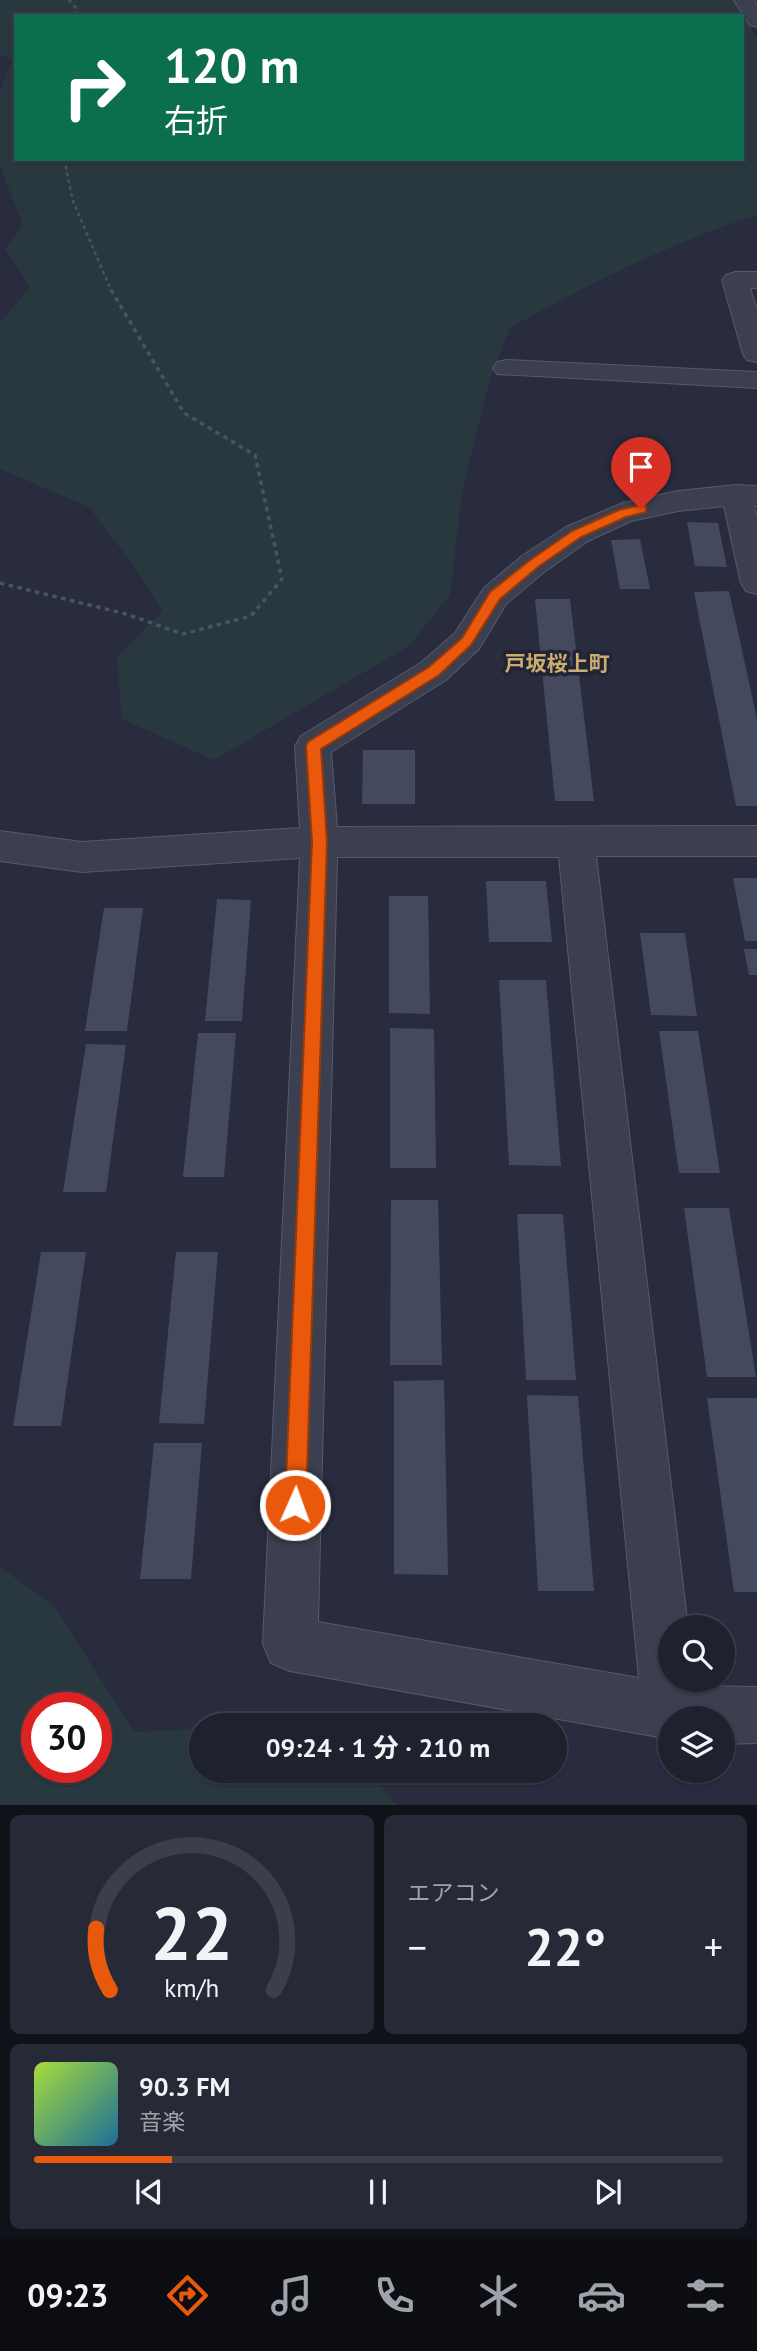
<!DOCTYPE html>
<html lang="ja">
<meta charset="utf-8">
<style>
:root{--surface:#1e212e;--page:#262936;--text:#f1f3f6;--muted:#a1a3aa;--line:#3c3e4a;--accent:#ea580c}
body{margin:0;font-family:"PT Sans","Noto Sans JP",sans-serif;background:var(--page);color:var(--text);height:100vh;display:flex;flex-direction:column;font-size:26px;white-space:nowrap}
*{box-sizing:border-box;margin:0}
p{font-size:23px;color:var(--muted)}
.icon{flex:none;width:38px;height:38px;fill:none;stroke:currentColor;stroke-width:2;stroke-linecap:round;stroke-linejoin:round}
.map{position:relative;height:1805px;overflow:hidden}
.details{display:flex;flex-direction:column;gap:10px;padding:10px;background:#101219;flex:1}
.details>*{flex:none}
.guide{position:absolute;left:14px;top:14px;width:730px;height:147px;border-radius:0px;box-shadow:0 2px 5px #0004,0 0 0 2px var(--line);background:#0b6e4f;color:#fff;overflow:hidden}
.controls{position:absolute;left:658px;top:1615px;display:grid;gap:14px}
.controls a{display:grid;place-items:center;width:77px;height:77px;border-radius:50%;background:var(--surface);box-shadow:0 2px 5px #0004,0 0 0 2px var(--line);font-size:35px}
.speed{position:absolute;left:21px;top:1692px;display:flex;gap:14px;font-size:35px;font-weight:700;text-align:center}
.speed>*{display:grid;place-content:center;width:91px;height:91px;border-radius:50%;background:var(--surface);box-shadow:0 2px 5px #0004,0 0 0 2px var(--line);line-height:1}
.speed .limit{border:10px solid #d22;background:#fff;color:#111}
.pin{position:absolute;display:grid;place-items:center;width:60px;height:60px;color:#fff;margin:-72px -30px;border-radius:50% 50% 50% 0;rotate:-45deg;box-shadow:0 0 7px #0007}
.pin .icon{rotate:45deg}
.me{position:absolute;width:77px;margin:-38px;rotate:2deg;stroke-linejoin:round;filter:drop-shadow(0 0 5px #0008)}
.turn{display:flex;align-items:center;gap:24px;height:147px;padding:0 35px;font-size:32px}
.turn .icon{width:91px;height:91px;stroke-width:2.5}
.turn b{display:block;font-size:49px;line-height:60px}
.big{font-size:52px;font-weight:700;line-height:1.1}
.details .widget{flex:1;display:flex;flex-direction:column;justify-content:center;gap:10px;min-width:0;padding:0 24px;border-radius:10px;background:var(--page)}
.details .dial{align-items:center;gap:0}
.dial svg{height:182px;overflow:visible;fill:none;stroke:var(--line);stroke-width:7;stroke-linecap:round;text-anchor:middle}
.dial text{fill:var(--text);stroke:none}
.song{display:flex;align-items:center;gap:21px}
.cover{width:84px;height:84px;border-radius:10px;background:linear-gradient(135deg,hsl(80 70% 55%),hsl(200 70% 35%))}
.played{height:7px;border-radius:4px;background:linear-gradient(90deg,var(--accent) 20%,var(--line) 20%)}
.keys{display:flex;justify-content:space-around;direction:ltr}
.heat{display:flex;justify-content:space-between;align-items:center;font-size:38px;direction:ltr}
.details .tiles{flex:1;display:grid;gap:10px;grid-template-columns:1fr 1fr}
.widget:last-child{grid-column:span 2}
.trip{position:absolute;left:189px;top:1713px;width:378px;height:70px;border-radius:35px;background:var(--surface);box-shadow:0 2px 5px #0004,0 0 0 2px var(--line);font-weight:700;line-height:70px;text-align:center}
.tabs{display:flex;height:112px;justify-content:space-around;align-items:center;background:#0c0d12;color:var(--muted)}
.tabs .icon{width:49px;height:49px}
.tabs .selected{color:var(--accent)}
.tabs b{font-size:32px;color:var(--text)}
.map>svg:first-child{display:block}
</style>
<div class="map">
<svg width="757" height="1805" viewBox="0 0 757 1805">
<rect width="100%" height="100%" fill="#282c3e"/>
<g fill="#29383f" fill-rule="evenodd">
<path d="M0,0H736L757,39V215C668,244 591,283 510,328L489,382L462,492L450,595L409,646L214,760L122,719L117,656L163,611L136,569L89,507L0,469V323L30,287L5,249L23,226L0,166V91L12,60L0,54ZM16,16H742V159H16Z"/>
<path d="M0,1567L55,1607L134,1732L201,1729V1771H370L396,1805H0ZM96,1708V1768H37V1708Z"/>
</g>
<g fill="#44495e">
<polygon points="687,522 718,523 727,567 695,566"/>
<polygon points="640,539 650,589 620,589 611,540"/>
<polygon points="729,591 757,719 757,806 736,806 694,592"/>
<polygon points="535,599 570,599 594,801 555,801"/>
<polygon points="363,750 415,750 415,804 362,804"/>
<polygon points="733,878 757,878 757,941 745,941"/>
<polygon points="486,881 546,881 552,942 489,942"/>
<polygon points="389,896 428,896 430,1014 389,1013"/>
<polygon points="217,899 251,900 242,1021 205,1021"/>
<polygon points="104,908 143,908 127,1031 85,1031"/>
<polygon points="640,933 685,933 697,1016 651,1015"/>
<polygon points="744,949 757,949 757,975 749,975"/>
<polygon points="499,980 546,980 561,1166 509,1165"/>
<polygon points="390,1028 434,1029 436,1168 390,1168"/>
<polygon points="659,1031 698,1031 720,1173 679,1173"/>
<polygon points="198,1033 236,1033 224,1177 183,1177"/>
<polygon points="86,1044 126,1045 106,1192 63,1192"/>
<polygon points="391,1200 438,1200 442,1365 390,1365"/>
<polygon points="684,1208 729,1208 756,1377 707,1377"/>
<polygon points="517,1214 563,1214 576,1380 526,1380"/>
<polygon points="41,1252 86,1252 61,1426 13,1426"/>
<polygon points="176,1252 218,1252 204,1424 159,1423"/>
<polygon points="444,1380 448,1575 394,1574 394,1381"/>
<polygon points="527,1395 578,1396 594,1591 538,1591"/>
<polygon points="707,1398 757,1398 757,1592 734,1592"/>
<polygon points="154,1443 202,1443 191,1579 140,1579"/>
</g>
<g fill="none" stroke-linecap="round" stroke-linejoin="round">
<g stroke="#565a69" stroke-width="2">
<g id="minor">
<polygon points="734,0 754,0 757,5 757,27 750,25"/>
<polygon points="735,272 757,272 757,288 750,288 757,310 757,362 747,360 743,354 722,280 726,275"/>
<polygon points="507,360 757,372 757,388 497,374 493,368 497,362"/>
<path d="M736,485L757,486V506H754L757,519V594L746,591L741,583L724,506L678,511L631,521L588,541L544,572L506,604L479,649L446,680L331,752L337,827L757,826V856H596L688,1628H670V1680H694L695,1686L757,1687V1743L723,1744V1718H670V1739L290,1671L271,1663L263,1644L300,858L82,872L0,861V831L82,842L300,828L295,746L301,736L422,662L455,633L484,588L522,556L566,527L623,503L678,491ZM337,857H559L639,1678L318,1622Z"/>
</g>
</g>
<g stroke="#48555c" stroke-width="2.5" stroke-dasharray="3.5 3.5" stroke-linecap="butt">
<polyline points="69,0 76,8 76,16"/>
<polyline points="64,159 73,201 111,290"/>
</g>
<polyline stroke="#48555c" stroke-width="3.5" stroke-dasharray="4.5 4.5" stroke-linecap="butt" points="0,583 126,614 183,634 251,616 282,579 255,455 184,413 110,288"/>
<use href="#minor" fill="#3b3f4f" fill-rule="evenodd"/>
</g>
<polygon fill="#ea580c" stroke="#983908" stroke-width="2" points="641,505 646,506 646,512 626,517 581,537 538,567 500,599 471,645 439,675 321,749 327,842 306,1505 303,1513 295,1516 288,1513 285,1505 312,842 306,746 308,742 429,667 462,638 490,592 529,561 572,531 619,510"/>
<g text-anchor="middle" stroke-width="7" stroke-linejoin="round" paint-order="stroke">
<g font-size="21" font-weight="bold" fill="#cdad6f" stroke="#202434">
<text x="557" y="671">戸坂桜上町</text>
</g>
</g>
</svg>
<div class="controls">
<a><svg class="icon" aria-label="search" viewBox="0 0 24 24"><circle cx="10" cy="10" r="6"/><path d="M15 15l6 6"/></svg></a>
<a><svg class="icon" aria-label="layers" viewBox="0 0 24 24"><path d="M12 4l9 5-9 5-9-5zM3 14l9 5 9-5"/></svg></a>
</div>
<div class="speed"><div class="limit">30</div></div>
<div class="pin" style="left:641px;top:509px;background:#d93025"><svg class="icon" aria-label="arrive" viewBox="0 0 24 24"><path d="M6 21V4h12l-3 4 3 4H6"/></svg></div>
<svg class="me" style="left:295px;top:1505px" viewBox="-20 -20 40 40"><circle r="17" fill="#ea580c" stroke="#fff" stroke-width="3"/><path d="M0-11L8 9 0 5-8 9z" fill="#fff"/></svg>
<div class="trip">09:24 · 1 分 · 210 m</div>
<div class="guide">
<div class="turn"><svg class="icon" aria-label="right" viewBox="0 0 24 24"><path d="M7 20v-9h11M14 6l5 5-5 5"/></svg><div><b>120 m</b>右折</div></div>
</div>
</div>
<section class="details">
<div class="tiles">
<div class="widget dial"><svg viewBox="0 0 100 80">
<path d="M14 69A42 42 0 1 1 86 69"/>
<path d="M14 69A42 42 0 0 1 8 42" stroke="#ea580c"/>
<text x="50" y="56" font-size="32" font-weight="700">22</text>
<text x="50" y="72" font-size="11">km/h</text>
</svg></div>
<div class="widget"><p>エアコン</p>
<div class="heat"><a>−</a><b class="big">22°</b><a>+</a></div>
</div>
<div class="widget">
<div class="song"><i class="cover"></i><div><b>90.3 FM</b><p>音楽</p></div></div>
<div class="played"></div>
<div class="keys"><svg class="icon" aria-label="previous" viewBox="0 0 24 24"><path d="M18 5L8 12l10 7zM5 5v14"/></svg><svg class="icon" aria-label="pause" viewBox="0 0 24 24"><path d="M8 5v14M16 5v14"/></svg><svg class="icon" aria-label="next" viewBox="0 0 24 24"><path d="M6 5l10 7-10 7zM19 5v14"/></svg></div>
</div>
</div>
</section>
<nav class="tabs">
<b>09:23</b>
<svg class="icon selected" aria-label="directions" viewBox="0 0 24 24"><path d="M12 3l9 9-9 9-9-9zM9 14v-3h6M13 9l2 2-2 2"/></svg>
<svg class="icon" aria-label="music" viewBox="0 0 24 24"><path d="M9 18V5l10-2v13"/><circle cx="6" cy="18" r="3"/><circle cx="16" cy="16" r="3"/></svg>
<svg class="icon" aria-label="phone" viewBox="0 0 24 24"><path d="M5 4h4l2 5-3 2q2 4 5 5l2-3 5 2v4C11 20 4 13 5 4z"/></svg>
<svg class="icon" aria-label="climate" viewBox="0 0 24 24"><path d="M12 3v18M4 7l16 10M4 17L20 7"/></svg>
<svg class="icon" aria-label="car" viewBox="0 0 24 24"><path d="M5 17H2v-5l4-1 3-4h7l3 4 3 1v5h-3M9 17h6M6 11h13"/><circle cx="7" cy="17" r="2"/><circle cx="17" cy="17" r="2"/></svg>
<svg class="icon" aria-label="filters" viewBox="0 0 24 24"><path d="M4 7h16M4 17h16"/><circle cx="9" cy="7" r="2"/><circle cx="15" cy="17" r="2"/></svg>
</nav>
